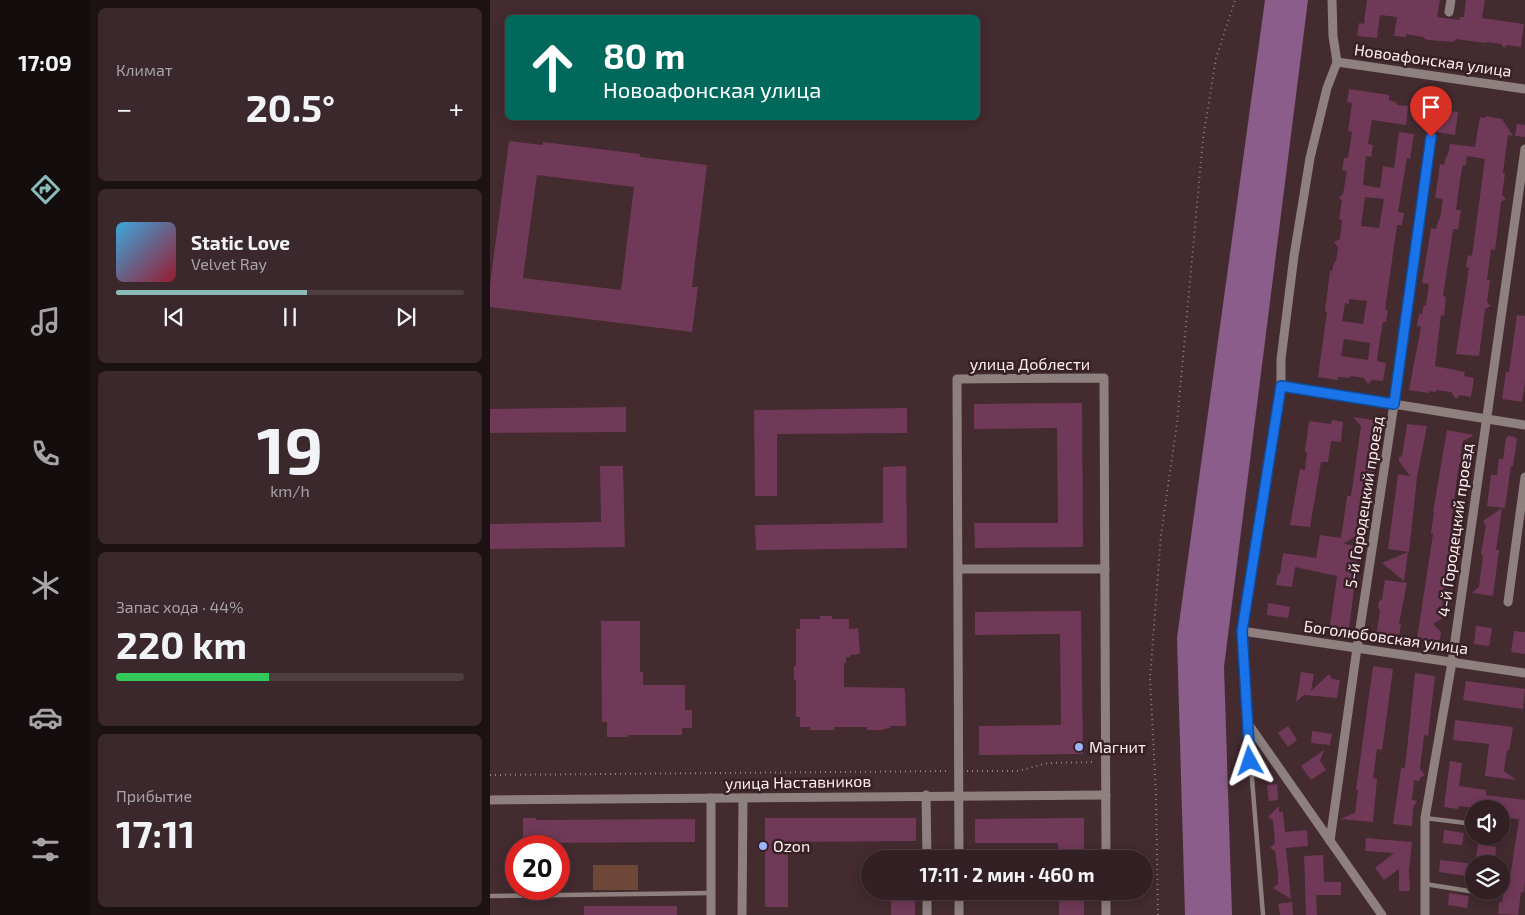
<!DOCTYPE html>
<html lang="ru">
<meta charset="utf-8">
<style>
:root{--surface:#322024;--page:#3a282c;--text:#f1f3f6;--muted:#a8a3a6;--line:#4d3e41;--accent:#8bbbb9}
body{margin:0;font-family:"Exo 2",sans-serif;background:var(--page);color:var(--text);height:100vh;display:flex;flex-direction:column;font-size:19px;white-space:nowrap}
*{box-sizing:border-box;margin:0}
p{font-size:16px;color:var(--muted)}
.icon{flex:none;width:28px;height:28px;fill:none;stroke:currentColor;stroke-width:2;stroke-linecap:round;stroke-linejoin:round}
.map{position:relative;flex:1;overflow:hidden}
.side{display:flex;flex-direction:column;gap:8px;padding:8px;background:#1c1214;width:400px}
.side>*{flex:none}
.guide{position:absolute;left:15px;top:15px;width:475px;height:105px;border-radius:8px;box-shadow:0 2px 12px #0003,0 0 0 1px var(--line);background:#00695c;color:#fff;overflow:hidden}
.tools{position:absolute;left:975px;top:800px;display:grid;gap:10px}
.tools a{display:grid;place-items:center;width:45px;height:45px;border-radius:50%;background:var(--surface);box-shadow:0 2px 12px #0003,0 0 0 1px var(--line);font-size:25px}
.speed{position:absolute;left:15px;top:835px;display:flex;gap:10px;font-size:25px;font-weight:700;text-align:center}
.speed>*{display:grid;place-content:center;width:65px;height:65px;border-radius:50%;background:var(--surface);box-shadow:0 2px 12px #0003,0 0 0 1px var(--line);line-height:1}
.speed .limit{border:8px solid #d22;background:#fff;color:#111}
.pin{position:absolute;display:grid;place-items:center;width:42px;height:42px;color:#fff;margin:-51px -21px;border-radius:50% 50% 50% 0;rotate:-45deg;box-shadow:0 0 5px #0007}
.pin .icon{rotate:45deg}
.me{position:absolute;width:55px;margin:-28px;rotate:355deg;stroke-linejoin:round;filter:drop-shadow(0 0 4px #0008)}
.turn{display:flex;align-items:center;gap:18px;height:105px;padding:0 15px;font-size:22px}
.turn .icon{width:65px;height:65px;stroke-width:2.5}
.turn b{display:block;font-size:35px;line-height:42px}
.big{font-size:38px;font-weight:700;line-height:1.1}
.side .widget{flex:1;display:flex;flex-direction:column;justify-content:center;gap:8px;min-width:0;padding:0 18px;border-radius:8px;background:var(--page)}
.side .dial{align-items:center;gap:0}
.dial b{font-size:65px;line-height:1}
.song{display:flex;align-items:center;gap:15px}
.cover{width:60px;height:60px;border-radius:8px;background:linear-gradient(135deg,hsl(200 70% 55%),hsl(350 70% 35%))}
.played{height:5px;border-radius:2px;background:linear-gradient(90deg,var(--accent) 55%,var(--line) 55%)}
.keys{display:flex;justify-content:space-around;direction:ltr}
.heat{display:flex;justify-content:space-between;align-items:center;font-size:28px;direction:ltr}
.charge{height:8px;border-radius:4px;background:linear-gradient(90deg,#34c759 44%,var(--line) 0)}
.trip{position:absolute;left:371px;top:850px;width:292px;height:50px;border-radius:25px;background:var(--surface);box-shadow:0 2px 12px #0003,0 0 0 1px var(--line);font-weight:700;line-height:50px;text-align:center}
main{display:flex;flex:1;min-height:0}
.dock{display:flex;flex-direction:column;width:90px;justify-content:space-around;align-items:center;background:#140d0e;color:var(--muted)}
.dock .icon{width:35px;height:35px}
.dock .on{color:var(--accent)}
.dock b{font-size:22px;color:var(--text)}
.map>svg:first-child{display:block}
</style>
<main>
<nav class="dock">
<b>17:09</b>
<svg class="icon on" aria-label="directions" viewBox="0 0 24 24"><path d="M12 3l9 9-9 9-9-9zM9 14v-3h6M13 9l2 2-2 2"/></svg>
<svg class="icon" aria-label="music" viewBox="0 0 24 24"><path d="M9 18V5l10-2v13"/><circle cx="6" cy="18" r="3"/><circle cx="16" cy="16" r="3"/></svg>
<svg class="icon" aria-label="phone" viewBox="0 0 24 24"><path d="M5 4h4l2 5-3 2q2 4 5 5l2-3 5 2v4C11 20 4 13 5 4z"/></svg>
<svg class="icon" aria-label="climate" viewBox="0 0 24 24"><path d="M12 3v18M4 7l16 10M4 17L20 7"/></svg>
<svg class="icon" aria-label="car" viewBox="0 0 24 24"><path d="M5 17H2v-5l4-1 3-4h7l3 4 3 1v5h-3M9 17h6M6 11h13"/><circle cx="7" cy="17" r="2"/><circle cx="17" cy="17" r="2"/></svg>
<svg class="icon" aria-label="filters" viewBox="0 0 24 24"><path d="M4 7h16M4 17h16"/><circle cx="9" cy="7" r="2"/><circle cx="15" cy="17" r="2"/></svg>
</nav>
<section class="side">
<div class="widget"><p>Климат</p>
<div class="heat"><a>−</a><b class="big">20.5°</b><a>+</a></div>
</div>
<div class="widget">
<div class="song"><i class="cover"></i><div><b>Static Love</b><p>Velvet Ray</p></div></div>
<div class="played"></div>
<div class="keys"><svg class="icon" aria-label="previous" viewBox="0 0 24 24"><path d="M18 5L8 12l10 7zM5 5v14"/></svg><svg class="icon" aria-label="pause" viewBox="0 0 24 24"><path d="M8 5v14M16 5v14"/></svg><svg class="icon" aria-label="next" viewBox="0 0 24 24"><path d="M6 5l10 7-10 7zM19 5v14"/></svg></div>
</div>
<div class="widget dial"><b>19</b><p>km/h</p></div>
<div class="widget"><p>Запас хода · 44%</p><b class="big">220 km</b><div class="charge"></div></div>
<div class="widget"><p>Прибытие</p><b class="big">17:11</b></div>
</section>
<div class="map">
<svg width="1035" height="915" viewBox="0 0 1035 915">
<rect width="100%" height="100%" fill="#432b30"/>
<rect fill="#6d4737" x="103" y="865" width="45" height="25"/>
<polygon fill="#8b5d8a" points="775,0 818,0 734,667 742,915 695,915 687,638"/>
<g fill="#703958" fill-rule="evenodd">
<polygon points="877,0 950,0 947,17 969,20 970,17 974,17 976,0 995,0 992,18 1034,24 1031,47 1017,45 1014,48 1011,44 996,42 995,43 966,39 963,42 939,40 935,39 933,37 916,34 916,37 904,36 907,17 890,15 887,38 867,36 869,23 874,24"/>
<path d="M859,89L899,95V100L906,102L907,105L918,106L916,125L882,120L878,144L883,145L881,157L876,156L873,185L890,188L893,166L904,168L909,132L924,134L920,159L917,158L908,212L914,213L912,225H907L895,310H898L896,322H893L889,344L887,361L896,363L893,381L882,380L878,384L874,378L861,376L859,378L848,377V380L828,377L837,312L835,311L840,271H842L844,263L846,261L848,247L844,242L850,239L852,220L849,219L852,201L849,197L853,194L857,171L852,170L854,158H858L862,132L858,131L862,103L857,102ZM875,197L894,199L889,228L871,226ZM859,299L877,301L873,324L852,321L855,303L859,304ZM854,339L880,343L878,360L851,356Z"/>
<polygon points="943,109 968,112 965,135 940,131"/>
<polygon points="996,116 1012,119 1023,136 1018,135 1013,173 1015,173 1012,195 1016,199 1011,202 1005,250 1001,249 997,280 1000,280 997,302 1001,306 995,309 989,356 966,354 979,268 976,267 978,255 982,256 995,159 977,156 976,165 973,165 970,180 966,210 971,210 968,229 963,229 961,244 953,296 956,297 954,316 951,315 945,366 975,372 974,376 984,378 981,397 970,395 966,399 961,392 946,390 945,392 939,391 939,393 919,390 931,327 927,326 929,314 932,314 933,307 936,305 939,284 932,283 941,228 946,229 948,221 950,219 953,199 945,198 950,164 954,165 956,156 958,155 960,144 985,147 990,117 994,118"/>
<polygon points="1027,124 1035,125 1035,137 1025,136"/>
<path d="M19,141L53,145V142L150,154V157L217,165L202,287H208L202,332L0,307V285ZM47,175L144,187L131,290L33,278Z"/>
<polygon points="1027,315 1035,316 1035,382 1032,402 1012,399 1016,372 1019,372"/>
<polygon points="592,403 593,547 485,548 484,523 568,523 567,428 484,429 484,404"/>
<polygon points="136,407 136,432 0,433 0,409"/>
<polygon points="417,408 417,433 287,434 287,496 265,496 264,410"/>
<polygon points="863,417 891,421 879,508 868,514 877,523 876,530 853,544 869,546 859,629 840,626 847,576 805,567 802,587 786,585 788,573 790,574 793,553 826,558 830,535 851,538 857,496 861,496 871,426"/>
<polygon points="842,420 853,422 851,442 841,441 838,462 831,462 820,527 800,525 810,469 815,470 817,453 815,451 819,421 841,424"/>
<polygon points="917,424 937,426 927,477 919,552 898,549 908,474 920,476 909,461 909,457 912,456"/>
<polygon points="957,430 984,435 973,441 970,457 975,461 969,464 961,524 963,525 958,568 961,572 955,575 952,609 954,611 953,618 943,624 951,632 950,639 947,641 927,639 943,534 941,533 944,512 943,512"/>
<polygon points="1019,436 1025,437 1027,439 1023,466 1021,466 1015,508 997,506 1001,475 1007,475 1009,459 1013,459 1016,438"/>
<polygon points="110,466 133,466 135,547 0,549 0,524 111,522"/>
<polygon points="416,466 417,548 266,550 265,525 393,523 393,467"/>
<polygon points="1012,508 1006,550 1009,550 1003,596 982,593 989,587 993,556 991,553 996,526 993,521"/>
<polygon points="918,552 914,581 892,563"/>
<polygon points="895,580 917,583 909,624 911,624 909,636 887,632 890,610 888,608 889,601 892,600"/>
<polygon points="778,603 800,607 798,618 777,615"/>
<polygon points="591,611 593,754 489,755 489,726 571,725 570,634 485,635 485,612"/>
<polygon points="330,616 342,616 342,619 359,619 359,629 368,628 370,653 369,654 360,655 360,657 356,657 356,663 354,663 354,687 414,688 415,690 416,726 400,726 400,728 393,729 393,730 377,730 377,727 344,727 344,730 320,730 320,727 310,727 310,717 306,717 306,680 304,680 304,666 306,666 306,629 310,629 310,619 330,619"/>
<polygon points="111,621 150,621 150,672 153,672 153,685 195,685 195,710 202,710 202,728 192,728 192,735 138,735 138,737 117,737 117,722 112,722"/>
<polygon points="986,626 1002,628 999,646 984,644"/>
<polygon points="1024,631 1035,632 1035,654 1021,652"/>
<polygon points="883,666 903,669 892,750 887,749 883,778 887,779 883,822 850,819 865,813 868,790 866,790"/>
<polygon points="811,672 824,674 821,691 839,674 842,679 850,680 847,698 814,695 806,702"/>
<polygon points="925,673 945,676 938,736 934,735 930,769 935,775 930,778 929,781 924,780 922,800 927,801 923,808 922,826 903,824 911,768 915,768"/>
<polygon points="976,681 1035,689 1033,709 973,700"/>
<polygon points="965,720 1023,727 1019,751 1017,750 1014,771 1026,780 995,776 999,744 963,740"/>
<polygon points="798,726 807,740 798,747 788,733"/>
<polygon points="822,731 842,734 840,745 821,743"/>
<polygon points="834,750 830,761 836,770 821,780 811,766"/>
<polygon points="960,761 972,763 969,786 996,790 996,795 1035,800 1035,881 1034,892 1031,892 1028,915 1008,914 1009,902 1012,902 1016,877 1020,878 1029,819 1011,817 1011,809 991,809 969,806 968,809 954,807"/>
<polygon points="787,784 788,800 779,801 777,785"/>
<polygon points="789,806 789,812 793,812 795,832 817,830 818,846 796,848 801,899 783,888 788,884 788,873 785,851 780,848 785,843 783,820 778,817"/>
<polygon points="33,818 46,818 46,820 205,819 205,842 46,843 46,845 33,845"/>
<polygon points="275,818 426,818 426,841 298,842 298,907 275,907"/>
<polygon points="594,818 594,859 569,859 568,843 485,843 485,819"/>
<polygon points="954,830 974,833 972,845 953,843"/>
<polygon points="876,838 922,842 919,871 920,891 909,891 909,869 894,880 885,868 904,853 875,851"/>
<polygon points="988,844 1006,847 1005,862 986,859"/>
<polygon points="833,855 834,882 851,882 851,895 826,895 827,915 816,915 814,856"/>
<polygon points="950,860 984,864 984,877 949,872"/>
<rect x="401" y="891" width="24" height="24"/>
<rect x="569" y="891" width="25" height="24"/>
<polygon points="959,893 979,896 977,908 958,905"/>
<polygon points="802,902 803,915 790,915 788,904"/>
<rect x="94" y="906" width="93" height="9"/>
</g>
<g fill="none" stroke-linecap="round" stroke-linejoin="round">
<g stroke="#947f83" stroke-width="2" stroke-dasharray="1 4" stroke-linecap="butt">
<polyline points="477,771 528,771 558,763 605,762"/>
<polyline points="0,775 460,771"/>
<polyline points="668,915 666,796 660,678 671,535 687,423 713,139 726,58 745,0"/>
</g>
<g stroke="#8d807f" stroke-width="4.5">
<polyline points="752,631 754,680 773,915"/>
<polyline points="935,818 984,824"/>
<polyline points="935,884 998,894"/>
<polyline points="0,896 221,893"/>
</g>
<g stroke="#8d807f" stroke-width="9">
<polyline points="842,0 843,36 847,62 837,88 820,158 804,256 791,359 791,386 752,631 1035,673"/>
<polyline points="959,12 961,0"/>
<polyline points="847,62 1035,89"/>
<polyline points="791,386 1035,425"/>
<polyline points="468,569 615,569"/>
<polyline points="1018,602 1035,477"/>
<polyline points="757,722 892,915"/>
<polyline points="436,795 437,859"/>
<polyline points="0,800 616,795"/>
<polyline points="840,841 867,648 904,404 941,137"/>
<polyline points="469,859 467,379 614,378 616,859"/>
<polyline points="437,891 437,915"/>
<polyline points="469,891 469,915"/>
<polyline points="221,915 221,798"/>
<polyline points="252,915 253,798"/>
<polyline points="616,915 616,891"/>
<polyline points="935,915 935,818 962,662 1035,149"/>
</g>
</g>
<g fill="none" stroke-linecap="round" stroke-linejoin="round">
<g stroke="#114b97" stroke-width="12">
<polyline id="route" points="760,761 752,631 791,386 904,404 941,137"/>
</g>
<use href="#route" stroke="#1a73e8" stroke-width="9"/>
</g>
<g fill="#9bb4fd" stroke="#382126" stroke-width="2">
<circle cx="589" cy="747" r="5"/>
<circle cx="273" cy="846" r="5"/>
</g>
<g text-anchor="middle" stroke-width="5" stroke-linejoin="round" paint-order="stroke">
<g font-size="16" fill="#fdedf0" stroke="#382126">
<text transform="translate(943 60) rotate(8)" y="6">Новоафонская улица</text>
<text x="540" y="370">улица Доблести</text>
<text transform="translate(874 502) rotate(-81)" y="6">5-й Городецкий проезд</text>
<text transform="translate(965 530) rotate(-82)" y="6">4-й Городецкий проезд</text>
<text transform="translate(896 637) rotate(8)" y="6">Боголюбовская улица</text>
<text transform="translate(308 782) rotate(-1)" y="6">улица Наставников</text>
</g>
<g font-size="16" fill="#fdedf0" stroke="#382126" text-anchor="start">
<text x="599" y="753">Магнит</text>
<text x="283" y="852">Ozon</text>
</g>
</g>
</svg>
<div class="tools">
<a><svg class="icon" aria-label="sound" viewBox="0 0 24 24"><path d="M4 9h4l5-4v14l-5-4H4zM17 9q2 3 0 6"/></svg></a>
<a><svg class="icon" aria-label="layers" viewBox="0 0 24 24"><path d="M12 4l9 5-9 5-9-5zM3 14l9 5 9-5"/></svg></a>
</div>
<div class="speed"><div class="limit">20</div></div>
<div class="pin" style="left:941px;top:137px;background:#d93025"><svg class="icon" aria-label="arrive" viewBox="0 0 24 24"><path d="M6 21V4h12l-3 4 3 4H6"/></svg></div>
<svg class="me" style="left:760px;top:761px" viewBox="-20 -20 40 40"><path d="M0-17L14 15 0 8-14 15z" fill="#1a73e8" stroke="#fff" stroke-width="4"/></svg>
<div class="trip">17:11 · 2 мин · 460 m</div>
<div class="guide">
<div class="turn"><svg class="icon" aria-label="ahead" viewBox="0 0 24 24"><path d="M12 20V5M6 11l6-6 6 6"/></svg><div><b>80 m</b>Новоафонская улица</div></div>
</div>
</div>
</main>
